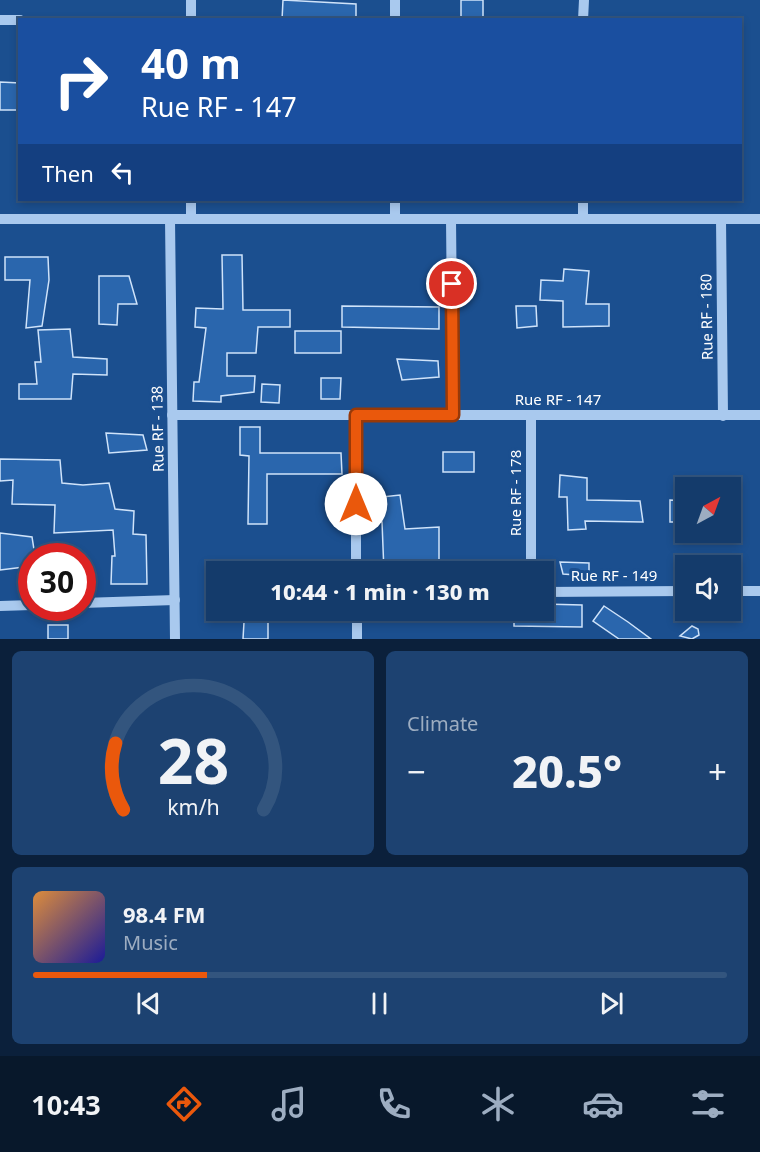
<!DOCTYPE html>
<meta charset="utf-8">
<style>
:root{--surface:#143b6b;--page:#1d4271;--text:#f1f3f6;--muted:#9dadc1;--line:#33557e;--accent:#ea580c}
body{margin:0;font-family:"Noto Sans",sans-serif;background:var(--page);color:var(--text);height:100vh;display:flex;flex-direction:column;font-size:22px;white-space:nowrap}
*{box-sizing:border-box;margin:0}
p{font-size:20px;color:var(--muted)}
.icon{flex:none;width:33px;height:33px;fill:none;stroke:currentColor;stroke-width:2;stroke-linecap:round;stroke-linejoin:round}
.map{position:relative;height:639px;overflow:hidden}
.panel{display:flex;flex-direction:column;gap:12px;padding:12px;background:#0b203b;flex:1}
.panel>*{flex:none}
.guide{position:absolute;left:18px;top:18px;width:724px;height:183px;border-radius:0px;box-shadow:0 3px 9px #0003,0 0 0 2px var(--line);background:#1a4fa0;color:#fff;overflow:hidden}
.needle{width:39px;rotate:41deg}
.buttons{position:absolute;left:675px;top:477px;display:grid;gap:12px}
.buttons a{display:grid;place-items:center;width:66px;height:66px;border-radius:0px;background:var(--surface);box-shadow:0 3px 9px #0003,0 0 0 2px var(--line);font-size:30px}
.speed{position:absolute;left:18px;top:543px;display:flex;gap:12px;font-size:30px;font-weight:700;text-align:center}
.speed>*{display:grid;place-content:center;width:78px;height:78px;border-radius:50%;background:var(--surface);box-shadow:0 3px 9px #0003,0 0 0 2px var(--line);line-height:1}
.speed .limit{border:9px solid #d22;background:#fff;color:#111}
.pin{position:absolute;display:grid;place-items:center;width:51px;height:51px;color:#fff;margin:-26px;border:3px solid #fff;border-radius:50%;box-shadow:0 2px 6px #0007}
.me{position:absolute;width:66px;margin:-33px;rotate:0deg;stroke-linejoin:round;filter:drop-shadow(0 0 4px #0008)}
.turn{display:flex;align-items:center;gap:21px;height:126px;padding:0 24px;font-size:27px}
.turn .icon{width:78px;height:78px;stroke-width:2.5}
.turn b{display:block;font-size:42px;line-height:51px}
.then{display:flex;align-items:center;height:57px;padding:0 24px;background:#0003;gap:12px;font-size:22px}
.big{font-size:45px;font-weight:800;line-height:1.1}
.panel .widget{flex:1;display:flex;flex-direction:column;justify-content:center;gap:9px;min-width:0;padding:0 21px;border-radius:9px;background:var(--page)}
.panel .dial{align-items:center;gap:0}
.dial svg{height:156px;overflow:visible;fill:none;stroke:var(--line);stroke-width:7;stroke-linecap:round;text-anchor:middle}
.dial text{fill:var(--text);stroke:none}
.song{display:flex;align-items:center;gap:18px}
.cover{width:72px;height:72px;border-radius:9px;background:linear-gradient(135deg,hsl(30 70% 55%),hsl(240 70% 35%))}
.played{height:6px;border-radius:3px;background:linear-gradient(90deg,var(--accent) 25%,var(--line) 25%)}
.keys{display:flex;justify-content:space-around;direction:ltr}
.heat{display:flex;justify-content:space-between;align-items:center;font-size:33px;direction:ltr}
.panel .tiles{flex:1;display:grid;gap:12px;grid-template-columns:1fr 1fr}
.widget:last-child{grid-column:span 2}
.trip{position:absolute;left:206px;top:561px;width:348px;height:60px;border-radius:0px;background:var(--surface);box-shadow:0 3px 9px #0003,0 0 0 2px var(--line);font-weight:800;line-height:60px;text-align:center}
.tab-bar{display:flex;height:96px;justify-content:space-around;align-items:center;background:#08182b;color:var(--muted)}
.tab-bar .icon{width:42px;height:42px}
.tab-bar .selected{color:var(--accent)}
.tab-bar b{font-size:27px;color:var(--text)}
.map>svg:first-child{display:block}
</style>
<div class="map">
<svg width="760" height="639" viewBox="0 0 760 639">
<rect width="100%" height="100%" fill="#1b4f8f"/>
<g fill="#2a66ad" stroke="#cfe3fa" stroke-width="1.5">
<polygon points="283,0 356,4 356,19 282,20"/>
<rect x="461" y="0" width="22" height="20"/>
<polygon points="0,82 20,83 20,110 0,110"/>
<polygon points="222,255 242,255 243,310 290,310 290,327 258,327 256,353 227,353 227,376 255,376 254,392 221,396 221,402 193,401 194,382 199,382 206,328 195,327 196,308 223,309"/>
<polygon points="5,257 48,257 49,280 42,326 26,328 30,280 5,280"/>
<polygon points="564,269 589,271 586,304 609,304 609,326 563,327 563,301 540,300 541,280 563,281"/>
<polygon points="99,276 129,276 137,304 118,304 117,325 99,324"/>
<polygon points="342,306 439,307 439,329 342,327"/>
<polygon points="516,306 536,306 537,326 517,328"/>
<polygon points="70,329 73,357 107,359 107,375 73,374 71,399 19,399 19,384 37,384 35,362 41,362 38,330"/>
<rect x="295" y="331" width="46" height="22"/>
<polygon points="397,359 438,361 439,377 402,380"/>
<polygon points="321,378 341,378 340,399 321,399"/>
<polygon points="262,384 280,385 279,403 261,402"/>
<polygon points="240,427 260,427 260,453 341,453 342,474 267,474 267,524 248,524 249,456 240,455"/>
<polygon points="106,433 143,435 147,450 109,453"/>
<rect x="443" y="452" width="31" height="20"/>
<polygon points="0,459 60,460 62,483 83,485 109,483 115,509 134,511 133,534 146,535 147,584 111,584 112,556 115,556 113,530 54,533 55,505 12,504 13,480 0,481"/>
<polygon points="560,475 587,478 587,500 640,501 643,522 585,521 586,529 568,530 567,497 559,497"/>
<polygon points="400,495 405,529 439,527 439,569 384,572 382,522 375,523 373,498"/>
<polygon points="670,500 686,501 686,522 670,522"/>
<polygon points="0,533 32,537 35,556 32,556 32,566 0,570"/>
<polygon points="560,562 589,563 589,576 563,574"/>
<polygon points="543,604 582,605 582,627 514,626 514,610 543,610"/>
<polygon points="604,606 628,622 651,639 619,639 593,621"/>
<polygon points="244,622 268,622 268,639 243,639"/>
<rect x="48" y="625" width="20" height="14"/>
<polygon points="692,626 698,629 699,635 692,639 680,636"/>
</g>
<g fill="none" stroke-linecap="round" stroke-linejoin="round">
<g stroke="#a9c9ee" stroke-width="10">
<polyline points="0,20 20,20"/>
<polyline points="191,20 191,0"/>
<polyline points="395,20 395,0"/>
<polyline points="583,20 584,0"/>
<polyline points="0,219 760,219"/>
<polyline points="170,219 175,639"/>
<polyline points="191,219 191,200"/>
<polyline points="395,219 395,200"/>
<polyline points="451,219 453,415"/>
<polyline points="583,219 583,200"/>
<polyline points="721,219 723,416"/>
<polyline points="172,415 760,415"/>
<polyline points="356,415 356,572"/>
<polyline points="531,415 531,572"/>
<polyline points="730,591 760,591"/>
<polyline points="543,592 686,591"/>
<polyline points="82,603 175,600"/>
<polyline points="0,606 32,605"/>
<polyline points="357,610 357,639"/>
</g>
</g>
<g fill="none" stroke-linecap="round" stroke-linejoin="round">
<g stroke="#983908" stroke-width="15">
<polyline id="route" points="356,504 356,415 453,415 452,284"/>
</g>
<use href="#route" stroke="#ea580c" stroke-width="10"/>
</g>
<g text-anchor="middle" stroke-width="6" stroke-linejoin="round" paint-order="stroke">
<g font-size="15" fill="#fff" stroke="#1b4f8f">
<text transform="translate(707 317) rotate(-91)" y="5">Rue RF - 180</text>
<text x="558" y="405">Rue RF - 147</text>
<text transform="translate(158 429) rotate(-91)" y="5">Rue RF - 138</text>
<text transform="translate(516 493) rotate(-90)" y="5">Rue RF - 178</text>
<text x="614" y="581">Rue RF - 149</text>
</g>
</g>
</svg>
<div class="buttons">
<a><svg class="needle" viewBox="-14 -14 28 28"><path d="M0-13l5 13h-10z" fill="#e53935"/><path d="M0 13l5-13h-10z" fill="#9dadc1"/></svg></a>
<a><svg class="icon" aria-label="sound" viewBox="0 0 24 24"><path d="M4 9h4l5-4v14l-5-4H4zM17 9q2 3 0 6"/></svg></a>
</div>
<div class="speed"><div class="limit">30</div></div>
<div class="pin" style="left:452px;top:284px;background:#d93025"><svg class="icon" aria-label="arrive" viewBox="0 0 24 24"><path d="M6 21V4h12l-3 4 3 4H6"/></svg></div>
<svg class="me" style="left:356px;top:504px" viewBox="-20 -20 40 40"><circle r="19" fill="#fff"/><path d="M0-13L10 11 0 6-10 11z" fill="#ea580c"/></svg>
<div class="trip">10:44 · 1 min · 130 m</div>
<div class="guide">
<div class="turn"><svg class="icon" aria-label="right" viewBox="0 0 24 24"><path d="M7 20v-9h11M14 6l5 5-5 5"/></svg><div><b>40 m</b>Rue RF - 147</div></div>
<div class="then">Then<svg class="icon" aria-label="left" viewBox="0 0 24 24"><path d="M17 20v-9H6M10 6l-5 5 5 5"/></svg></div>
</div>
</div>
<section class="panel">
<div class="tiles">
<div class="widget dial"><svg viewBox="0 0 100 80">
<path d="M14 69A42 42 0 1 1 86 69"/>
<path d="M14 69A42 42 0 0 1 10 35" stroke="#ea580c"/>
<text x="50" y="56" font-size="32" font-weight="700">28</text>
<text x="50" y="72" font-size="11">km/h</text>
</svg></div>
<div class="widget"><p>Climate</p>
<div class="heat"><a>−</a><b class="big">20.5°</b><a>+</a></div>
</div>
<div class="widget">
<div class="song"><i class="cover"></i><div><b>98.4 FM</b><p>Music</p></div></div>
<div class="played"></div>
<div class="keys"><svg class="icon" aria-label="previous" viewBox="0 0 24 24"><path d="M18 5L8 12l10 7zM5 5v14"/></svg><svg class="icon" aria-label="pause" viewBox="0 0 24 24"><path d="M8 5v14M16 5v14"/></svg><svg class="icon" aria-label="next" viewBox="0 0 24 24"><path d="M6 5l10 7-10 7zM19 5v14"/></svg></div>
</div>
</div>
</section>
<nav class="tab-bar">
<b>10:43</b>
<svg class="icon selected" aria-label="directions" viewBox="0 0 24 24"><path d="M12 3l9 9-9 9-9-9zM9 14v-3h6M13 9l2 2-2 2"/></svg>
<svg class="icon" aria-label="music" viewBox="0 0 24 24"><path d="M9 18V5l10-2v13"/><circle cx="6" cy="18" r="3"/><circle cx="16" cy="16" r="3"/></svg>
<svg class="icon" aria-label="phone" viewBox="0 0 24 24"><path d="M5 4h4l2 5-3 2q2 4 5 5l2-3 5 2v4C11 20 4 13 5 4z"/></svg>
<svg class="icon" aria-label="climate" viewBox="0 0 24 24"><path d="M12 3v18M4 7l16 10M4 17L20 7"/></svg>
<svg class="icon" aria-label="car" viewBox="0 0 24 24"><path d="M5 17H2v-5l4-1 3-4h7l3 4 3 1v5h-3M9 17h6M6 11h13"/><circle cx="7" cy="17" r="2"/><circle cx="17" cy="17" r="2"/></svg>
<svg class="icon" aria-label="filters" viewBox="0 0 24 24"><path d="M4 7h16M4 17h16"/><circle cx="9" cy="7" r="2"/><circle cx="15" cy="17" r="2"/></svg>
</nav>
